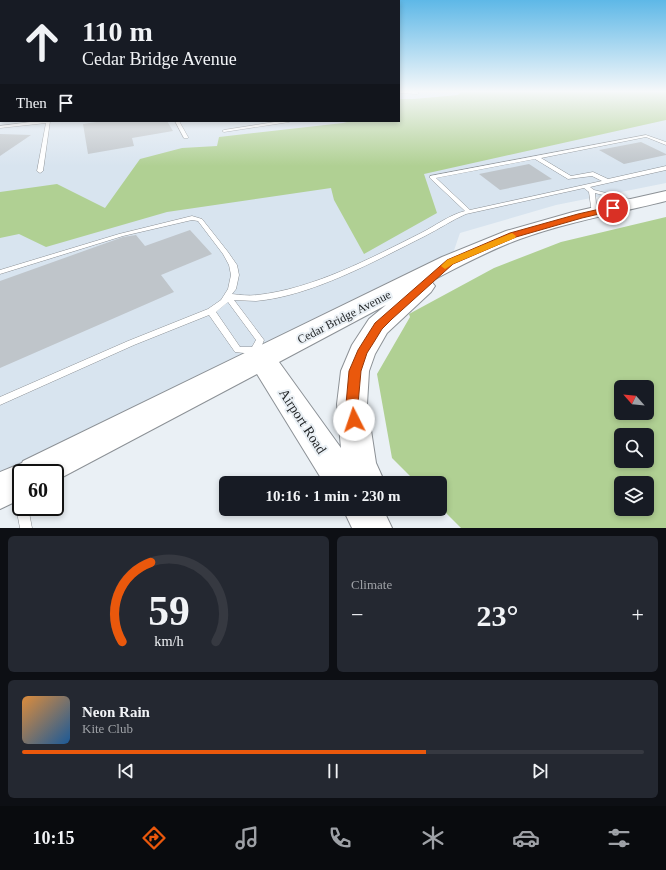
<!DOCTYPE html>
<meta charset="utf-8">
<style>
:root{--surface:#171b24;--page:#242831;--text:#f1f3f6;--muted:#9ea1a6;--line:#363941;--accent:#ea580c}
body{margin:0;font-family:Georgia,serif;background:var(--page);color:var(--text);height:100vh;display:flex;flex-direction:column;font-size:15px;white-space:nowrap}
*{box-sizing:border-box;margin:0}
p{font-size:13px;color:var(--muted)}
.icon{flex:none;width:22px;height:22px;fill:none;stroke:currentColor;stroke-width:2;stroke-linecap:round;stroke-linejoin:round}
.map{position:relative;height:528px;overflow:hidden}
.side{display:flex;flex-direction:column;gap:8px;padding:8px;background:#0d0f14;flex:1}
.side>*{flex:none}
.banner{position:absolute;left:0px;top:0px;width:400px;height:122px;box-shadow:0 2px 6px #0003;background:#171b24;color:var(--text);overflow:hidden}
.needle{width:26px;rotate:297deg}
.buttons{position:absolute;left:614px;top:380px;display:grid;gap:8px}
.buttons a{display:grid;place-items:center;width:40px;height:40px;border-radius:6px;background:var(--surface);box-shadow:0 2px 6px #0003;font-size:20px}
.speed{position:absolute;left:12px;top:464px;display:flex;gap:8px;font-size:20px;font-weight:700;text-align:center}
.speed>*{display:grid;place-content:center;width:52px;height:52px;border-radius:50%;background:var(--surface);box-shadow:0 2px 6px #0003;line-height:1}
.speed .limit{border:2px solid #111;border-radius:6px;background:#fff;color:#111}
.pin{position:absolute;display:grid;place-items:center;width:34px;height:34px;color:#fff;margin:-17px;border:2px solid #fff;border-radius:50%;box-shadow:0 1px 4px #0007}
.me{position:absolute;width:44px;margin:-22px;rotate:356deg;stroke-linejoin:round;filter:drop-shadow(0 0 3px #0008)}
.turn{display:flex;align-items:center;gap:14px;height:84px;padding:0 16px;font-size:18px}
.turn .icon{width:52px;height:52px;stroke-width:2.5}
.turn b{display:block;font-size:28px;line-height:34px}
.then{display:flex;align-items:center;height:38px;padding:0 16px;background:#0003;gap:8px;font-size:15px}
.big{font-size:30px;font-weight:600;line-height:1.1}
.side .widget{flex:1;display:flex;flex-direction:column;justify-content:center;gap:6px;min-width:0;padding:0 14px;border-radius:6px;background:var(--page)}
.side .dial{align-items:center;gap:0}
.dial svg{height:104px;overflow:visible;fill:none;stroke:var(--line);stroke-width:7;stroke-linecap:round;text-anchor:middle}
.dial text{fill:var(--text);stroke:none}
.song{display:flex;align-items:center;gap:12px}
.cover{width:48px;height:48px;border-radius:6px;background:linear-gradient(135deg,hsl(30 70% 55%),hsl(210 70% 35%))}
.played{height:4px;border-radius:2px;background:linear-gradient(90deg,var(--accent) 65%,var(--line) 65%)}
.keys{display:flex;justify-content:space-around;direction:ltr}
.heat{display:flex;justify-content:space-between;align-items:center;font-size:22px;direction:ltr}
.side .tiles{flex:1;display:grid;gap:8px;grid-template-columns:1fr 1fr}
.widget:last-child{grid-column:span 2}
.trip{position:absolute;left:219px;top:476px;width:228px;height:40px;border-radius:6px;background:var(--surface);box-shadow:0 2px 6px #0003;font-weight:600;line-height:40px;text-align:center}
.menu{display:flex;height:64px;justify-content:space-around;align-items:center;background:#090b0e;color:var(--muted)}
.menu .icon{width:28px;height:28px}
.menu .selected{color:var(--accent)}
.menu b{font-size:18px;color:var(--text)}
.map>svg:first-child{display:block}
</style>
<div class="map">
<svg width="666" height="528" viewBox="0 0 666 528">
<rect width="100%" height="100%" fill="#eaf0f5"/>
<polygon fill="#d8e4ef" points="0,92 1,121 399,121 399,92 666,92 666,183 556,205 460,233 450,262 21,473 0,494"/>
<g fill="#b0d093" fill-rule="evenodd">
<polygon points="461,92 666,92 666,120 424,174 437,213 364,254 334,200 331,188 167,212 46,247 19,234 0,238 0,192 57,184 105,208 140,159 182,148 217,146 219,137 343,123 351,121 399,121 399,99 414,99 458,95"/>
<path d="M666,217V528H461L440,507V483H417L392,458L377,374L410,317L409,314L494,268L561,242ZM621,387H647V413H621ZM621,435H647V461H621ZM621,483H647V509H621Z"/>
</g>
<g fill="#bfc5ca">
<polygon points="103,121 167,121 173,131 132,138 134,146 88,154 83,124"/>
<polygon points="0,134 31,135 0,156"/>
<polygon points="641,142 666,154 666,155 624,164 599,150"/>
<polygon points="529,164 552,179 500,190 479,174"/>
<polygon points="190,230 212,254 161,275 174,292 0,368 0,281 123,237 136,235 145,246"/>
</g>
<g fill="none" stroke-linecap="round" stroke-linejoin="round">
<g stroke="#8c9196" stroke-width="1">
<g id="lane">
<polygon points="399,92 417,92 419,93 417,94 399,93"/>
<polygon points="38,121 50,121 43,171 40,173 37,171 46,123 0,128 0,126"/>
<polygon points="175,121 179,121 188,137 188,138 184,138"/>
<polygon points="281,121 291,121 289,122 224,132 222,131 224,130"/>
<path d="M646,135L666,142V145L646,137L541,158L571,176L593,172L608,179L666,166V170L590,187L594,190L638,201V203L636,204L595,193L597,213L594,215L592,214L589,192L584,188L466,214C452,220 439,229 425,236C375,261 312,296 256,301C249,301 241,300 234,300L264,340L260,350L261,353L260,355L257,356L253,354L235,352L209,315L134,345L0,405V397L128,341L208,309L221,300L228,289L231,275L229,265L223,254L198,221L192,220L123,236L0,274V270L119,234L192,216L202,219L228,252L237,265L239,275L236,289L232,294C240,295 249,296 257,295C313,289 371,258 421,233C435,226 449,215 465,211L430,178V176ZM535,159L568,179L592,176L602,181L470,210L436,178ZM228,302L256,340L252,347H240L216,312Z"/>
<polygon points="21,502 21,507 28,507 32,528 20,528 16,507 18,503"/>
</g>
</g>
<g stroke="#8c9196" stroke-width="2">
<rect id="street" x="0" y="112" width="1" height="4"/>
</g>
<g stroke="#8c9196" stroke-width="2">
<g id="primary">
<path d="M666,191V201C618,213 567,222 520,239C490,250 460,266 431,281L435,286L431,292L387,333L375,354L369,371L367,404L376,463L385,483H324L257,374L55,481V473H21V499L0,509V472L22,463L23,461L442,257L506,231L573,212ZM386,305L369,319L352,345L341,371L337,404L341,448L279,362Z"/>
<polygon points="343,509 383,509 392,528 352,528"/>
</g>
</g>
<use href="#lane" fill="#fff" fill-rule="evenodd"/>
<use href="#street" fill="#fff" fill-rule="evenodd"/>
<use href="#primary" fill="#fff" fill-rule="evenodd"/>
</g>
<linearGradient id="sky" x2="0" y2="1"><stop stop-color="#5eb8e7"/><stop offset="0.55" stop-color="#f6f8fa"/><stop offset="1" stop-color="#f6f8fa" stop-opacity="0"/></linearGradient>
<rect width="666" height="166" fill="url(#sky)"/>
<polygon fill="#ea580c" stroke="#983908" points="613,206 616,207 616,210 582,218 516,237 453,264 392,319 382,329 374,342 367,353 361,371 358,404 360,420 359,424 354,425 349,424 346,404 349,371 358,350 375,323 447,260 510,233 578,214"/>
<polygon fill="#f59e0b" points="512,233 516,236 515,238 453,264 445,269 441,266 447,260"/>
<g text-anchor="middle" stroke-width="4" stroke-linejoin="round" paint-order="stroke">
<g font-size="12" fill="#232628" stroke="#eaf0f5">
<text transform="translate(344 317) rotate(-27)" y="4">Cedar Bridge Avenue</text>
</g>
<g font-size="14" fill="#232628" stroke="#eaf0f5">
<text transform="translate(303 421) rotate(57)" y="5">Airport Road</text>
</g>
</g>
</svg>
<div class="buttons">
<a><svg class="needle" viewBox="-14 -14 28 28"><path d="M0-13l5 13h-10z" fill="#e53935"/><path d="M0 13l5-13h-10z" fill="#9ea1a6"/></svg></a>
<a><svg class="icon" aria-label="search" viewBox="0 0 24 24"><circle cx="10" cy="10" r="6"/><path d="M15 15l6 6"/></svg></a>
<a><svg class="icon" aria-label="layers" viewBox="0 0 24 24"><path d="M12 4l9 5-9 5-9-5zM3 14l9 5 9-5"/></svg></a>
</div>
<div class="speed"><div class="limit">60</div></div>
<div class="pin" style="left:613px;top:208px;background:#d93025"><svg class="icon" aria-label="arrive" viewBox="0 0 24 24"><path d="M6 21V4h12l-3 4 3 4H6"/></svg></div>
<svg class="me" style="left:354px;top:420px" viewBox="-20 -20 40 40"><circle r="19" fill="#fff"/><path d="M0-13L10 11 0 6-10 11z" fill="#ea580c"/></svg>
<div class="trip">10:16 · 1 min · 230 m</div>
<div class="banner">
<div class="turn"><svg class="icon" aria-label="ahead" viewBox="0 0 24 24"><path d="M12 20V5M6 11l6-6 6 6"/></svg><div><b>110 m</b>Cedar Bridge Avenue</div></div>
<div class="then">Then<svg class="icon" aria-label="arrive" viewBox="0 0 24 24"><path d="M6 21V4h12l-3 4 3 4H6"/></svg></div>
</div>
</div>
<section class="side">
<div class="tiles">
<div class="widget dial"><svg viewBox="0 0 100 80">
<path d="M14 69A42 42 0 1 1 86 69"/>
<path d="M14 69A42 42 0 0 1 36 8" stroke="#ea580c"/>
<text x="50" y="56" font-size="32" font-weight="700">59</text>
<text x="50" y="72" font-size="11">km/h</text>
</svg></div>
<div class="widget"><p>Climate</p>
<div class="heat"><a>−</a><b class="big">23°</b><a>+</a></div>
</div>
<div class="widget">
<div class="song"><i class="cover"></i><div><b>Neon Rain</b><p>Kite Club</p></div></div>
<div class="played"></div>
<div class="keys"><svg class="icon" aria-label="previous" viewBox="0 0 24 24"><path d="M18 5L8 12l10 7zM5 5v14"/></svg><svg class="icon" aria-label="pause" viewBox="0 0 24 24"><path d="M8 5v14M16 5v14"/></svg><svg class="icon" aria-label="next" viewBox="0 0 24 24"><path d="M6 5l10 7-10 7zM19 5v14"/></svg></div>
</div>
</div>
</section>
<nav class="menu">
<b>10:15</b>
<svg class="icon selected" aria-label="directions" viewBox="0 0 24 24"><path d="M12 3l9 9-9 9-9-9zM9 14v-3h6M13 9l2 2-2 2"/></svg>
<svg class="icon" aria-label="music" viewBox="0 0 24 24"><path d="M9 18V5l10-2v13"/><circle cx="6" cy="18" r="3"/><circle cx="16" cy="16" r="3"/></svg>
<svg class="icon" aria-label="phone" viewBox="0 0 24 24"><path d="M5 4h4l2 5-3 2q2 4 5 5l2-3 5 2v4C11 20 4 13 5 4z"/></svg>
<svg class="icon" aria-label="climate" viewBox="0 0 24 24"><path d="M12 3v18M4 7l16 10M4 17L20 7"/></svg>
<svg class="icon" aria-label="car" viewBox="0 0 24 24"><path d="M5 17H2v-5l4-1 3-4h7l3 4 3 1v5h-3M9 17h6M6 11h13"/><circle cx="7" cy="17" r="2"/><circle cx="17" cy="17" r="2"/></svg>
<svg class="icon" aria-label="filters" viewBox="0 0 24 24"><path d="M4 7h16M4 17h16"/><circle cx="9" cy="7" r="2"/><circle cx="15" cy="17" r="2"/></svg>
</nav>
